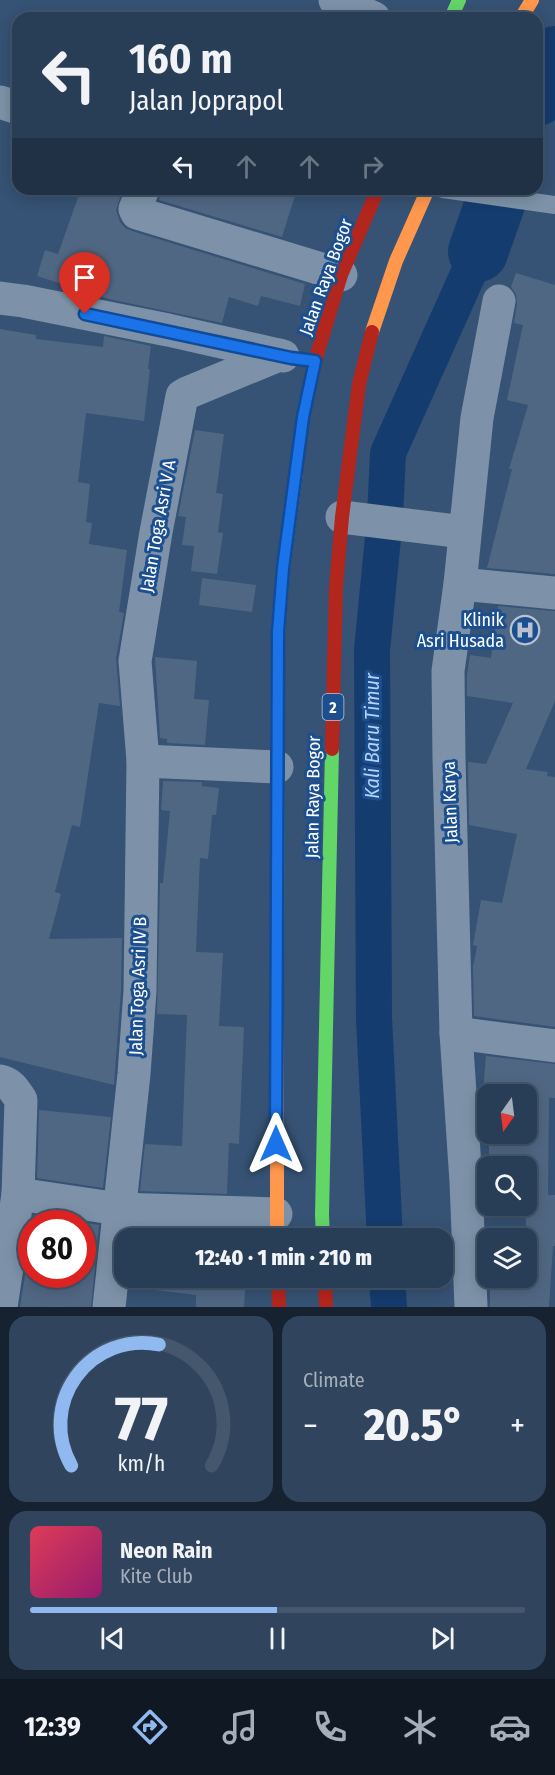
<!DOCTYPE html>
<meta charset="utf-8">
<style>
:root{--surface:#283e57;--page:#30455d;--text:#f1f3f6;--muted:#a5aeba;--line:#44576d;--accent:#90b9f0}
body{margin:0;font-family:"Fira Sans Condensed",sans-serif;background:var(--page);color:var(--text);height:100vh;display:flex;flex-direction:column;font-size:22px;white-space:nowrap}
*{box-sizing:border-box;margin:0}
p{font-size:20px;color:var(--muted)}
.icon{flex:none;width:33px;height:33px;fill:none;stroke:currentColor;stroke-width:2;stroke-linecap:round;stroke-linejoin:round}
.map{position:relative;height:1307px;overflow:hidden}
.side{display:flex;flex-direction:column;gap:9px;padding:9px;background:#162230;flex:1}
.side>*{flex:none}
.hud{position:absolute;left:12px;top:12px;width:531px;height:183px;border-radius:18px;box-shadow:0 3px 15px #0003,0 0 0 2px var(--line);background:#283e57;color:var(--text);overflow:hidden}
.needle{width:39px;rotate:194deg}
.fabs{position:absolute;left:477px;top:1084px;display:grid;gap:12px}
.fabs a{display:grid;place-items:center;width:60px;height:60px;border-radius:12px;background:var(--surface);box-shadow:0 3px 15px #0003,0 0 0 2px var(--line);font-size:30px}
.speed{position:absolute;left:18px;top:1210px;display:flex;gap:12px;font-size:30px;font-weight:700;text-align:center}
.speed>*{display:grid;place-content:center;width:78px;height:78px;border-radius:50%;background:var(--surface);box-shadow:0 3px 15px #0003,0 0 0 2px var(--line);line-height:1}
.speed .limit{border:9px solid #d22;background:#fff;color:#111}
.pin{position:absolute;display:grid;place-items:center;width:51px;height:51px;color:#fff;margin:-62px -26px;border-radius:50% 50% 50% 0;rotate:-45deg;box-shadow:0 0 6px #0007}
.pin .icon{rotate:45deg}
.me{position:absolute;width:66px;margin:-33px;rotate:0deg;stroke-linejoin:round;filter:drop-shadow(0 0 4px #0008)}
.turn{display:flex;align-items:center;gap:21px;height:126px;padding:0 18px;font-size:27px}
.turn .icon{width:78px;height:78px;stroke-width:2.5}
.turn b{display:block;font-size:42px;line-height:51px}
.lanes{display:flex;align-items:center;height:57px;padding:0 18px;background:#0003;justify-content:center;gap:30px;direction:ltr}
.lanes .off{opacity:.35}
.big{font-size:45px;font-weight:800;line-height:1.1}
.side .widget{flex:1;display:flex;flex-direction:column;justify-content:center;gap:9px;min-width:0;padding:0 21px;border-radius:18px;background:var(--page)}
.side .dial{align-items:center;gap:0}
.dial svg{height:156px;overflow:visible;fill:none;stroke:var(--line);stroke-width:7;stroke-linecap:round;text-anchor:middle}
.dial text{fill:var(--text);stroke:none}
.song{display:flex;align-items:center;gap:18px}
.cover{width:72px;height:72px;border-radius:9px;background:linear-gradient(135deg,hsl(350 70% 55%),hsl(320 70% 35%))}
.played{height:6px;border-radius:3px;background:linear-gradient(90deg,var(--accent) 50%,var(--line) 50%)}
.keys{display:flex;justify-content:space-around;direction:ltr}
.heat{display:flex;justify-content:space-between;align-items:center;font-size:33px;direction:ltr}
.side .tiles{flex:1;display:grid;gap:9px;grid-template-columns:1fr 1fr}
.widget:last-child{grid-column:span 2}
.trip{position:absolute;left:114px;top:1228px;width:339px;height:60px;border-radius:18px;background:var(--surface);box-shadow:0 3px 15px #0003,0 0 0 2px var(--line);font-weight:800;line-height:60px;text-align:center}
.tabs{display:flex;height:96px;justify-content:space-around;align-items:center;background:#101923;color:var(--muted)}
.tabs .icon{width:42px;height:42px}
.tabs .selected{color:var(--accent)}
.tabs b{font-size:27px;color:var(--text)}
.map>svg:first-child{display:block}
</style>
<div class="map">
<svg width="555" height="1307" viewBox="0 0 555 1307">
<rect width="100%" height="100%" fill="#365274"/>
<g fill="none" stroke-linecap="round" stroke-linejoin="round">
<g stroke="#153c6e" stroke-width="36">
<polyline points="385,1239 374,1018 372,650 385,517 388,453 478,252"/>
<polyline points="387,1278 389,1307"/>
</g>
<g stroke="#153c6e" stroke-width="60">
<polyline points="537,96 555,56"/>
<polyline points="478,252 500,189"/>
</g>
</g>
<g fill="#506783">
<polygon points="81,189 123,189 116,210 120,222 125,228 132,231 305,284 300,306 261,296 258,306 229,297 222,323 109,299 37,276 45,250 58,254"/>
<polygon points="161,189 297,189 282,237 159,200"/>
<polygon points="516,273 555,285 555,574 487,568 512,469 509,469 528,405 507,400 523,325 514,323 517,304 516,294 511,287"/>
<polygon points="0,329 36,335 36,339 103,347 104,336 151,346 148,369 150,369 144,421 86,413 78,482 90,484 86,522 92,523 89,544 127,550 119,612 124,613 116,658 120,706 99,703 80,827 72,825 55,892 61,894 49,939 122,938 121,990 114,1085 0,1057"/>
<polygon points="195,430 224,434 216,493 223,494 218,532 223,533 217,574 191,571 194,546 182,545 186,517 178,516"/>
<polygon points="202,578 256,585 252,612 199,605"/>
<polygon points="498,606 555,611 555,701 526,769 548,772 547,776 555,777 555,1027 474,1016 473,967 477,946 473,945 481,900 502,903 517,834 469,825 468,762 486,764 513,703 467,696 467,675 470,655 491,658"/>
<polygon points="155,657 197,661 194,699 209,700 205,745 167,743 167,739 160,738"/>
<polygon points="163,781 202,782 202,786 219,788 216,815 212,815 208,859 200,858 196,952 223,953 219,1026 244,1027 239,1144 229,1143 227,1194 140,1191 145,1144 182,1146 187,1015 157,1014 160,883 163,883 170,811 161,810"/>
<polygon points="486,1056 555,1064 555,1098 549,1098 548,1195 555,1195 555,1246 553,1246 549,1307 490,1307 490,1278 529,1278 525,1206 526,1206 526,1167 523,1167 523,1164 489,1163 489,1134 526,1134 526,1095 489,1095 490,1092 483,1091"/>
<polygon points="39,1110 111,1117 103,1188 37,1178"/>
<polygon points="34,1215 99,1225 91,1307 20,1307 32,1230 32,1275 82,1275 82,1224 32,1224"/>
<polygon points="136,1228 246,1232 246,1239 135,1239"/>
<polygon points="131,1278 246,1278 244,1307 196,1307 196,1295 130,1287"/>
</g>
<g fill="none" stroke-linecap="round" stroke-linejoin="round">
<polyline stroke="#7d92a8" stroke-width="18" points="443,189 555,205"/>
<g stroke="#7d92a8" stroke-width="33">
<polyline points="335,0 374,18"/>
<polyline points="0,102 18,108"/>
<polyline points="143,189 135,209 137,213 341,275"/>
<polyline points="0,298 23,301 168,330 283,356"/>
<polyline points="342,517 464,532"/>
<polyline points="460,584 555,593"/>
<polyline points="143,761 277,767"/>
<polyline points="456,1033 555,1046"/>
<path d="M0,1081C11,1083 15,1091 21,1100L18,1194L1,1307"/>
<polyline points="18,1194 119,1209 276,1214"/>
<polyline points="109,1307 134,1074 140,991 143,761 135,661 156,532 182,396 187,393 279,355"/>
<polyline points="471,1307 466,1182 456,1033 449,758 448,671 460,584 477,418 499,301"/>
</g>
<g stroke="#63d668" stroke-width="14">
<polyline points="451,18 459,0"/>
<polyline points="277,961 278,632 283,568 296,472"/>
<polyline points="323,1239 322,1215 332,749"/>
</g>
<g stroke="#ff974d" stroke-width="14">
<polyline points="521,18 532,0"/>
<polyline points="372,332 396,261 428,189"/>
<polyline points="277,1239 277,961"/>
</g>
<g stroke="#b3261e" stroke-width="14">
<polyline points="296,472 303,417 315,361 341,275 378,189"/>
<polyline points="332,749 336,586 342,517 359,384 372,332"/>
<polyline points="278,1278 279,1307"/>
<polyline points="325,1278 326,1307"/>
</g>
</g>
<g fill="none" stroke-linecap="round" stroke-linejoin="round">
<g stroke="#114b97" stroke-width="15">
<polyline id="route" points="85,314 291,358 315,361 303,417 283,568 278,632 276,1144"/>
</g>
<use href="#route" stroke="#1a73e8" stroke-width="10"/>
</g>
<defs>
<g id="hospital-ring" transform="scale(1.5)"><circle r="9.5" fill="#1b4f8f" stroke="#b9c2ce" stroke-width="1.5"/><path d="M-5-5h3v3.5h4V-5h3V5h-3V1.5h-4V5h-3Z" fill="#b9c2ce"/></g>
</defs>
<g fill-rule="evenodd">
<use href="#hospital-ring" x="525" y="630"/>
</g>
<g text-anchor="middle" stroke-width="6" stroke-linejoin="round" paint-order="stroke">
<rect fill="#1b4f8f" stroke="#bbcadd" stroke-width="1.5" x="322.5" y="694" width="21" height="26" rx="4.5"/>
<g font-size="16" font-weight="bold" fill="#fff">
<text x="333" y="713">2</text>
</g>
<g font-size="18" fill="#fff" stroke="#1b4f8f">
<text transform="translate(326 277) rotate(-70)" y="6">Jalan Raya Bogor</text>
<text transform="translate(158 526) rotate(-80)" y="6">Jalan Toga Asri V A</text>
<text transform="translate(313 797) rotate(-89)" y="6">Jalan Raya Bogor</text>
<text transform="translate(450 802) rotate(-92)" y="6">Jalan Karya</text>
<text transform="translate(138 986) rotate(-88)" y="6">Jalan Toga Asri IV B</text>
</g>
<g font-size="18" fill="#fff" stroke="#1b4f8f" text-anchor="end">
<text x="504" y="626">Klinik<tspan x="504" dy="21">Asri Husada</tspan></text>
</g>
<g font-size="20" font-style="italic" fill="#b5d3f5" stroke="#1b4f8f">
<text transform="translate(372 736) rotate(-90)" y="7">Kali Baru Timur</text>
</g>
</g>
</svg>
<div class="fabs">
<a><svg class="needle" viewBox="-14 -14 28 28"><path d="M0-13l5 13h-10z" fill="#e53935"/><path d="M0 13l5-13h-10z" fill="#a5aeba"/></svg></a>
<a><svg class="icon" aria-label="search" viewBox="0 0 24 24"><circle cx="10" cy="10" r="6"/><path d="M15 15l6 6"/></svg></a>
<a><svg class="icon" aria-label="layers" viewBox="0 0 24 24"><path d="M12 4l9 5-9 5-9-5zM3 14l9 5 9-5"/></svg></a>
</div>
<div class="speed"><div class="limit">80</div></div>
<div class="pin" style="left:85px;top:314px;background:#d93025"><svg class="icon" aria-label="arrive" viewBox="0 0 24 24"><path d="M6 21V4h12l-3 4 3 4H6"/></svg></div>
<svg class="me" style="left:276px;top:1144px" viewBox="-20 -20 40 40"><path d="M0-17L14 15 0 8-14 15z" fill="#1a73e8" stroke="#fff" stroke-width="4"/></svg>
<div class="trip">12:40 · 1 min · 210 m</div>
<div class="hud">
<div class="turn"><svg class="icon" aria-label="left" viewBox="0 0 24 24"><path d="M17 20v-9H6M10 6l-5 5 5 5"/></svg><div><b>160 m</b>Jalan Joprapol</div></div>
<div class="lanes"><svg class="icon" aria-label="left" viewBox="0 0 24 24"><path d="M17 20v-9H6M10 6l-5 5 5 5"/></svg><svg class="icon off" aria-label="ahead" viewBox="0 0 24 24"><path d="M12 20V5M6 11l6-6 6 6"/></svg><svg class="icon off" aria-label="ahead" viewBox="0 0 24 24"><path d="M12 20V5M6 11l6-6 6 6"/></svg><svg class="icon off" aria-label="right" viewBox="0 0 24 24"><path d="M7 20v-9h11M14 6l5 5-5 5"/></svg></div>
</div>
</div>
<section class="side">
<div class="tiles">
<div class="widget dial"><svg viewBox="0 0 100 80">
<path d="M14 69A42 42 0 1 1 86 69"/>
<path d="M14 69A42 42 0 0 1 59 7" stroke="#90b9f0"/>
<text x="50" y="56" font-size="32" font-weight="700">77</text>
<text x="50" y="72" font-size="11">km/h</text>
</svg></div>
<div class="widget"><p>Climate</p>
<div class="heat"><a>−</a><b class="big">20.5°</b><a>+</a></div>
</div>
<div class="widget">
<div class="song"><i class="cover"></i><div><b>Neon Rain</b><p>Kite Club</p></div></div>
<div class="played"></div>
<div class="keys"><svg class="icon" aria-label="previous" viewBox="0 0 24 24"><path d="M18 5L8 12l10 7zM5 5v14"/></svg><svg class="icon" aria-label="pause" viewBox="0 0 24 24"><path d="M8 5v14M16 5v14"/></svg><svg class="icon" aria-label="next" viewBox="0 0 24 24"><path d="M6 5l10 7-10 7zM19 5v14"/></svg></div>
</div>
</div>
</section>
<nav class="tabs">
<b>12:39</b>
<svg class="icon selected" aria-label="directions" viewBox="0 0 24 24"><path d="M12 3l9 9-9 9-9-9zM9 14v-3h6M13 9l2 2-2 2"/></svg>
<svg class="icon" aria-label="music" viewBox="0 0 24 24"><path d="M9 18V5l10-2v13"/><circle cx="6" cy="18" r="3"/><circle cx="16" cy="16" r="3"/></svg>
<svg class="icon" aria-label="phone" viewBox="0 0 24 24"><path d="M5 4h4l2 5-3 2q2 4 5 5l2-3 5 2v4C11 20 4 13 5 4z"/></svg>
<svg class="icon" aria-label="climate" viewBox="0 0 24 24"><path d="M12 3v18M4 7l16 10M4 17L20 7"/></svg>
<svg class="icon" aria-label="car" viewBox="0 0 24 24"><path d="M5 17H2v-5l4-1 3-4h7l3 4 3 1v5h-3M9 17h6M6 11h13"/><circle cx="7" cy="17" r="2"/><circle cx="17" cy="17" r="2"/></svg>
</nav>
